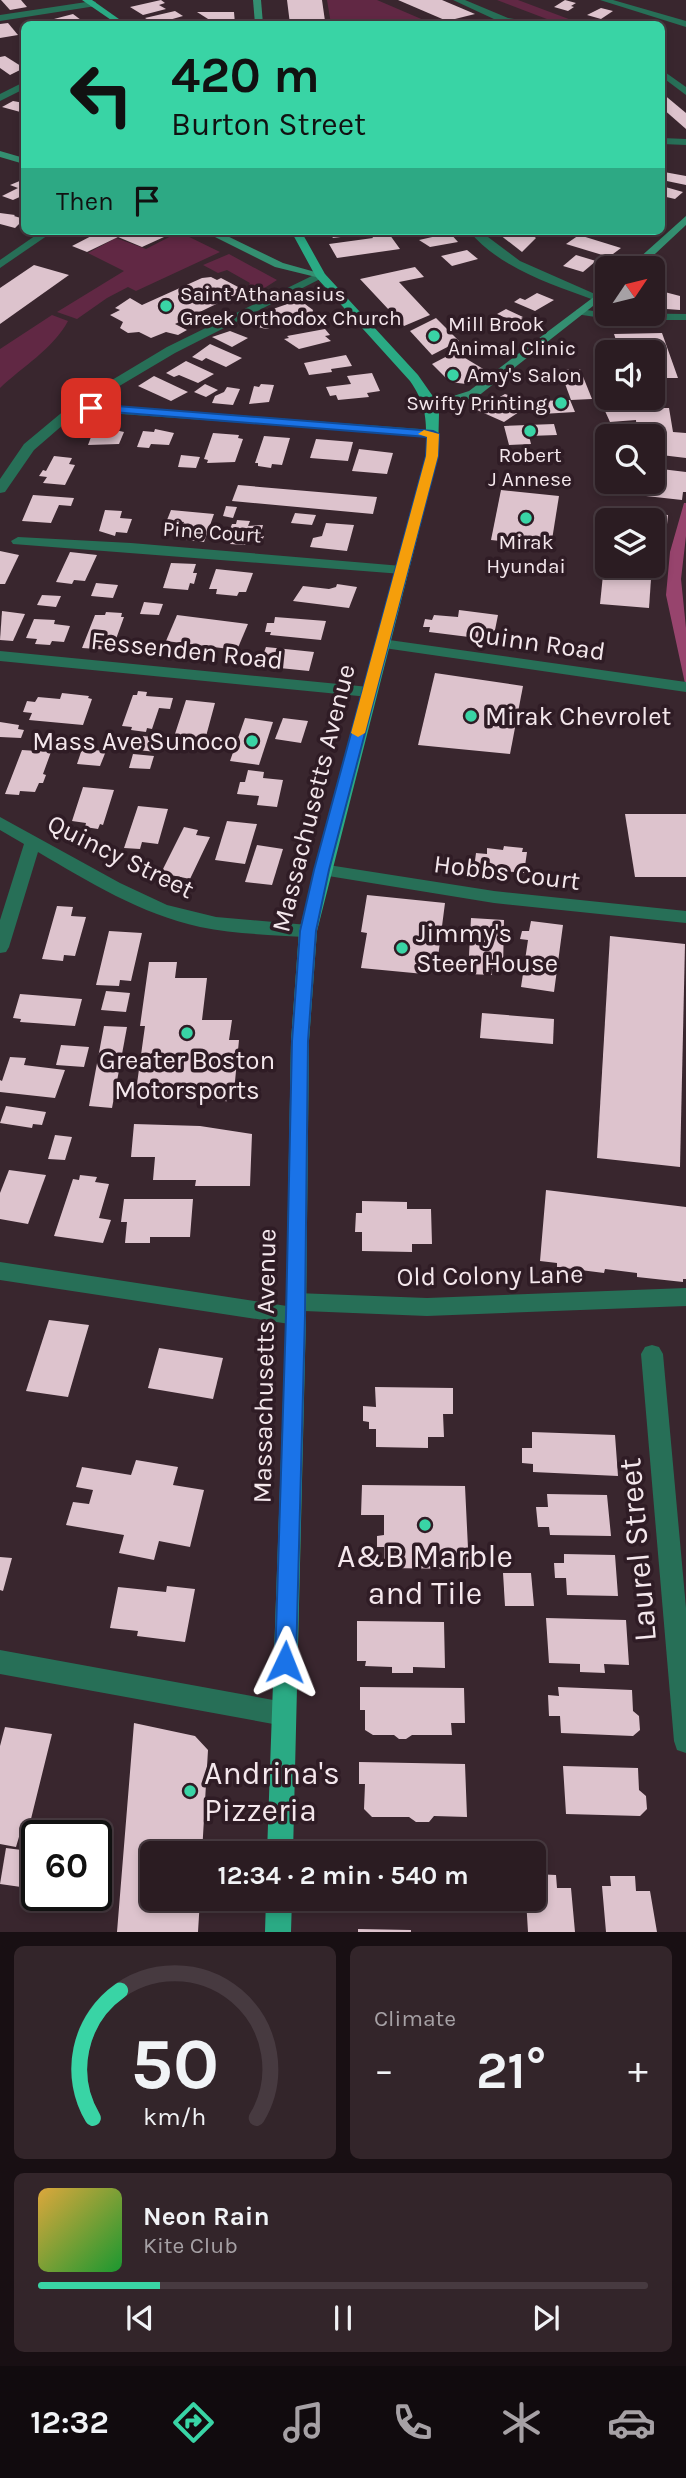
<!DOCTYPE html>
<meta charset="utf-8">
<style>
:root{--surface:#2b1c22;--page:#33252a;--text:#f1f3f6;--muted:#a6a1a5;--line:#473a40;--accent:#39d4a5}
body{margin:0;font-family:Karla,sans-serif;background:var(--page);color:var(--text);height:100vh;display:flex;flex-direction:column;font-size:26px;white-space:nowrap}
*{box-sizing:border-box;margin:0}
p{font-size:23px;color:var(--muted)}
.icon{flex:none;width:38px;height:38px;fill:none;stroke:currentColor;stroke-width:2;stroke-linecap:round;stroke-linejoin:round}
.map{position:relative;height:1932px;overflow:hidden}
.panel{display:flex;flex-direction:column;gap:14px;padding:14px;background:#180f13;flex:1}
.panel>*{flex:none}
.top-card{position:absolute;left:21px;top:21px;width:644px;height:214px;border-radius:10px;box-shadow:0 4px 10px #0003,0 0 0 2px var(--line);background:#39d4a5;color:#111;overflow:hidden}
.needle{width:46px;rotate:55deg}
.buttons{position:absolute;left:595px;top:256px;display:grid;gap:14px}
.buttons a{display:grid;place-items:center;width:70px;height:70px;border-radius:10px;background:var(--surface);box-shadow:0 4px 10px #0003,0 0 0 2px var(--line);font-size:35px}
.speed{position:absolute;left:21px;top:1820px;display:flex;gap:14px;font-size:35px;font-weight:700;text-align:center}
.speed>*{display:grid;place-content:center;width:91px;height:91px;border-radius:50%;background:var(--surface);box-shadow:0 4px 10px #0003,0 0 0 2px var(--line);line-height:1}
.speed .limit{border:4px solid #111;border-radius:10px;background:#fff;color:#111}
.pin{position:absolute;display:grid;place-items:center;width:60px;height:60px;color:#fff;margin:-30px;border-radius:14px;box-shadow:0 4px 10px #0006}
.me{position:absolute;width:77px;margin:-38px;rotate:2deg;stroke-linejoin:round;filter:drop-shadow(0 0 5px #0008)}
.turn{display:flex;align-items:center;gap:24px;height:147px;padding:0 35px;font-size:32px}
.turn .icon{width:91px;height:91px;stroke-width:2.5}
.turn b{display:block;font-size:49px;line-height:60px}
.then{display:flex;align-items:center;height:66px;padding:0 35px;background:#0003;gap:14px;font-size:26px}
.big{font-size:52px;font-weight:700;line-height:1.1}
.panel .card{flex:1;display:flex;flex-direction:column;justify-content:center;gap:10px;min-width:0;padding:0 24px;border-radius:10px;background:var(--page)}
.panel .dial{align-items:center;gap:0}
.dial svg{height:182px;overflow:visible;fill:none;stroke:var(--line);stroke-width:7;stroke-linecap:round;text-anchor:middle}
.dial text{fill:var(--text);stroke:none}
.song{display:flex;align-items:center;gap:21px}
.cover{width:84px;height:84px;border-radius:10px;background:linear-gradient(135deg,hsl(40 70% 55%),hsl(130 70% 35%))}
.played{height:7px;border-radius:4px;background:linear-gradient(90deg,var(--accent) 20%,var(--line) 20%)}
.keys{display:flex;justify-content:space-around;direction:ltr}
.heat{display:flex;justify-content:space-between;align-items:center;font-size:38px;direction:ltr}
.panel .tiles{flex:1;display:grid;gap:14px;grid-template-columns:1fr 1fr}
.card:last-child{grid-column:span 2}
.trip{position:absolute;left:140px;top:1841px;width:406px;height:70px;border-radius:10px;background:var(--surface);box-shadow:0 4px 10px #0003,0 0 0 2px var(--line);font-weight:700;line-height:70px;text-align:center}
.tabs{display:flex;height:112px;justify-content:space-around;align-items:center;background:#110b0e;color:var(--muted)}
.tabs .icon{width:49px;height:49px}
.tabs .selected{color:var(--accent)}
.tabs b{font-size:32px;color:var(--text)}
.map>svg:first-child{display:block}
</style>
<div class="map">
<svg width="686" height="1932" viewBox="0 0 686 1932">
<rect width="100%" height="100%" fill="#39262e"/>
<g fill="#612844">
<polygon points="327,0 377,0 426,21 436,20 448,24 379,24 359,21 356,24 331,24"/>
<polygon points="497,0 518,0 582,24 560,24"/>
<polygon points="179,232 220,252 136,291 128,287 107,298 77,319 57,312 124,271 88,253 116,238 146,249"/>
<polygon points="229,254 277,280 252,296 244,292 250,283 227,270 218,273 203,265"/>
<path d="M52,315L68,321C53,349 22,367 0,388V349Z"/>
</g>
<polygon fill="#97446d" points="684,503 686,503 686,536 681,579 686,628 686,688 666,595 670,552"/>
<g fill="#ddc3cd">
<polygon points="1,0 21,0 27,7 10,10"/>
<polygon points="161,0 165,3 159,5 166,9 143,15 130,7"/>
<polygon points="287,0 322,0 325,21 316,21 316,24 290,24"/>
<polygon points="398,0 442,0 475,14 447,21"/>
<polygon points="565,0 576,3 571,6 574,7 568,11 554,7"/>
<polygon points="601,8 613,11 601,19 587,15"/>
<polygon points="175,11 183,16 155,24 145,18"/>
<polygon points="197,12 234,12 235,24 216,24"/>
<polygon points="73,14 81,20 63,24 35,24"/>
<polygon points="8,23 18,35 0,38 0,24"/>
<polygon points="5,56 24,68 10,75 0,68 0,57"/>
<polygon points="662,93 686,113 686,129 662,108"/>
<polygon points="13,101 24,103 24,113 2,107"/>
<polygon points="664,172 686,176 686,185 662,180"/>
<polygon points="22,180 24,181 24,195 13,200 2,196 18,188 10,185"/>
<polygon points="662,186 683,192 675,199 662,196"/>
<polygon points="0,213 15,215 14,216 24,219 15,228 0,224"/>
<polygon points="101,231 148,231 164,237 142,247 118,237 87,252 72,246"/>
<polygon points="328,231 362,231 364,234 333,238"/>
<polygon points="369,231 387,231 400,249 337,258 329,244 373,238"/>
<polygon points="495,231 527,231 536,238 522,252"/>
<polygon points="450,233 458,242 430,247 419,240"/>
<polygon points="579,235 621,248 609,257 566,244"/>
<polygon points="467,250 478,259 452,266 441,256"/>
<polygon points="576,255 596,261 583,272 563,266"/>
<polygon points="34,265 69,275 0,324 0,288"/>
<polygon points="415,267 424,277 399,282 430,315 404,326 360,279"/>
<polygon points="211,277 217,280 221,278 240,288 235,290 241,292 175,324 187,330 178,335 166,332 151,338 139,332 128,333 120,328 123,322 110,315 120,310 115,308 130,298 142,305 202,278"/>
<polygon points="653,289 680,296 680,310 653,308"/>
<polygon points="537,293 554,300 535,311 514,302 520,298 525,300"/>
<polygon points="296,301 301,301 313,310 312,314 266,329 254,326 259,324 254,320 276,311 273,309"/>
<polygon points="506,309 523,317 521,318 531,323 521,329 501,320 506,318 497,314"/>
<polygon points="436,318 459,341 432,355 410,331"/>
<polygon points="325,329 330,335 325,336 331,341 299,349 284,339 289,338 287,336"/>
<polygon points="230,331 248,338 232,347 212,337"/>
<polygon points="662,333 678,378 653,378 653,352 620,352 614,334"/>
<polygon points="210,344 242,358 226,367 206,358 202,361 192,357"/>
<polygon points="455,352 485,370 466,384 450,382 432,364"/>
<polygon points="346,355 352,366 331,369 332,372 309,375 304,363"/>
<polygon points="186,361 214,374 198,383 179,375 174,377 166,373"/>
<polygon points="580,369 592,399 571,400 560,370"/>
<polygon points="372,373 380,391 367,393 369,397 338,400 336,395 330,396 326,387 351,384 347,376"/>
<polygon points="154,376 188,392 171,401 138,386"/>
<polygon points="205,384 218,390 206,397 194,392"/>
<polygon points="261,384 274,385 269,402 249,404 254,386 259,387"/>
<polygon points="227,387 240,389 233,405 212,403 215,396 224,392"/>
<polygon points="505,394 516,398 505,406 519,412 504,422 477,410"/>
<polygon points="570,400 575,412 542,414 538,401"/>
<polygon points="654,408 669,408 673,432 686,433 686,458 653,454 653,436 637,436 636,420 610,422 605,411"/>
<polygon points="554,424 557,435 529,436 531,444 509,445 504,426"/>
<polygon points="106,428 124,432 119,444 88,445 94,429"/>
<polygon points="155,429 174,433 169,445 151,444 149,448 137,447 143,431 154,432"/>
<polygon points="213,433 239,435 238,438 243,439 235,462 207,463 208,460 204,459"/>
<polygon points="264,436 290,438 282,465 272,464 271,468 258,466 258,463 255,463"/>
<polygon points="316,439 353,442 348,461 310,458"/>
<polygon points="359,449 393,453 387,474 352,471"/>
<polygon points="181,455 200,457 196,468 178,467"/>
<polygon points="54,456 72,458 69,464 75,465 65,485 43,483 47,477 39,476 43,470 46,471"/>
<polygon points="605,462 607,462 607,481 653,481 653,468 686,472 686,492 683,492 682,500 610,492 611,484 599,483"/>
<polygon points="238,485 377,497 373,514 232,501"/>
<polygon points="501,490 559,496 551,546 491,540"/>
<polygon points="33,495 74,498 71,506 59,505 51,523 22,521"/>
<polygon points="226,506 237,507 233,518 223,516"/>
<polygon points="601,509 668,515 665,543 653,541 653,520 607,520 607,537 598,536"/>
<polygon points="105,510 122,511 120,518 132,519 127,533 116,532 115,536 99,531"/>
<polygon points="171,510 214,514 204,542 177,539 184,522 167,520"/>
<polygon points="295,513 316,515 312,525 291,523"/>
<polygon points="237,520 250,521 248,526 263,525 260,536 264,536 262,541 247,542 245,545 230,544 231,540 226,539 232,524 236,524"/>
<polygon points="326,523 354,525 347,551 310,547 313,538 322,536"/>
<polygon points="0,551 19,555 5,584 0,584"/>
<polygon points="70,552 97,555 85,581 74,580 72,584 56,582"/>
<polygon points="171,563 196,564 193,573 197,573 194,584 190,583 188,590 163,588"/>
<polygon points="216,569 253,573 246,592 239,592 237,596 216,594 217,589 209,589"/>
<polygon points="603,575 651,579 649,608 600,604"/>
<polygon points="96,583 118,585 113,598 91,596"/>
<polygon points="337,584 357,587 349,608 293,601 303,586 329,589 336,587"/>
<polygon points="42,595 61,596 56,607 37,605"/>
<polygon points="144,602 163,604 159,615 140,614"/>
<polygon points="459,610 498,615 493,640 429,632 430,627 423,627 425,619 432,620 434,615 458,617"/>
<polygon points="2,611 25,614 13,641 0,640"/>
<polygon points="106,612 122,613 121,617 124,617 112,650 82,648 95,615 105,615"/>
<polygon points="177,615 248,624 237,650 166,641"/>
<polygon points="275,617 326,621 321,640 270,635 271,632 265,632 267,623 274,623"/>
<polygon points="34,619 55,620 54,624 70,626 64,642 52,641 50,645 35,644 37,639 26,638"/>
<polygon points="266,647 314,652 309,671 260,666 261,663 255,662 258,654 263,655"/>
<polygon points="435,673 523,686 510,754 418,745"/>
<polygon points="138,691 147,692 146,696 173,698 170,709 159,708 152,729 147,728 146,732 131,730 132,727 122,726 133,695 137,695"/>
<polygon points="62,693 89,696 88,698 92,699 83,725 29,720 32,713 23,712 27,701 35,702 38,697 60,699"/>
<polygon points="186,700 215,703 205,740 199,739 198,743 183,742 184,737 174,737"/>
<polygon points="245,718 273,722 259,765 230,761"/>
<polygon points="283,718 308,721 301,743 275,739"/>
<polygon points="0,722 19,725 18,729 24,730 21,738 0,737"/>
<polygon points="143,736 162,738 157,752 137,750"/>
<polygon points="82,749 106,751 100,766 77,764"/>
<polygon points="22,750 51,752 43,774 46,775 43,783 39,783 35,792 20,791 19,795 5,794"/>
<polygon points="133,754 154,756 150,769 129,768"/>
<polygon points="248,770 264,772 263,778 283,780 277,807 257,805 259,796 237,794 240,782 245,782"/>
<polygon points="83,787 114,790 103,825 100,824 98,829 85,827 86,823 72,821"/>
<polygon points="138,806 168,809 158,844 142,842 140,849 124,848"/>
<polygon points="625,814 686,814 686,877 635,877"/>
<polygon points="227,821 257,824 245,864 215,860"/>
<polygon points="184,827 198,830 196,835 210,837 190,879 161,873"/>
<polygon points="257,845 283,849 272,885 245,882"/>
<polygon points="504,846 523,848 522,852 527,852 524,873 474,868 476,853 487,854 487,848 503,850"/>
<polygon points="367,895 445,903 437,965 425,964 424,974 361,968 367,933 361,932"/>
<polygon points="57,906 73,907 71,916 86,917 75,956 64,955 63,961 42,959"/>
<polygon points="471,918 504,920 503,970 492,969 492,975 468,974"/>
<polygon points="531,921 563,925 554,992 521,987 528,940 520,939 522,931 529,931"/>
<polygon points="109,931 142,933 131,981 120,980 119,986 96,985"/>
<polygon points="610,936 685,944 680,1167 597,1158"/>
<polygon points="149,962 177,962 175,978 207,978 202,1020 232,1020 229,1040 239,1040 233,1102 136,1091 145,1026 140,1026"/>
<polygon points="106,991 130,993 126,1012 101,1010"/>
<polygon points="20,994 82,999 75,1026 20,1022 21,1019 13,1018"/>
<polygon points="482,1013 554,1019 553,1044 480,1038"/>
<polygon points="104,1026 127,1027 112,1108 89,1106"/>
<polygon points="61,1045 89,1047 84,1067 56,1065"/>
<polygon points="10,1057 26,1058 24,1065 65,1070 55,1098 0,1092 0,1080 2,1081"/>
<polygon points="6,1106 46,1112 42,1125 33,1124 32,1128 0,1123"/>
<polygon points="134,1124 200,1126 252,1134 250,1186 195,1186 196,1180 153,1180 155,1157 131,1157"/>
<polygon points="55,1135 72,1137 65,1160 48,1159"/>
<polygon points="9,1170 46,1175 28,1224 0,1219 0,1193"/>
<polygon points="80,1175 97,1177 95,1182 109,1184 99,1218 111,1220 103,1243 54,1236 73,1179 79,1180"/>
<polygon points="546,1190 686,1207 686,1279 683,1279 683,1282 637,1277 637,1273 605,1269 604,1273 557,1267 557,1263 540,1261"/>
<polygon points="124,1199 193,1199 190,1237 150,1237 150,1243 125,1243 127,1222 121,1222"/>
<polygon points="362,1201 407,1202 407,1209 431,1209 432,1244 412,1244 412,1252 362,1251 362,1232 355,1232 356,1213 362,1213"/>
<polygon points="49,1320 89,1325 68,1397 26,1391"/>
<polygon points="159,1348 223,1358 213,1399 148,1388"/>
<polygon points="375,1387 453,1388 453,1414 443,1414 444,1437 428,1437 428,1448 376,1447 376,1429 369,1429 369,1422 363,1421 363,1406 376,1407"/>
<polygon points="532,1432 615,1435 618,1476 533,1472 533,1464 522,1463 522,1448 532,1448"/>
<polygon points="136,1460 178,1467 173,1485 204,1490 190,1547 159,1541 154,1560 119,1553 124,1535 66,1525 73,1502 89,1504 93,1490 76,1487 82,1467 131,1475"/>
<polygon points="362,1485 465,1486 469,1569 384,1568 384,1547 377,1547 377,1536 384,1535 384,1515 361,1515"/>
<polygon points="547,1494 607,1495 611,1536 550,1535 549,1527 538,1527 536,1507 548,1507"/>
<polygon points="564,1554 615,1555 618,1596 567,1595 566,1578 555,1578 554,1563 564,1563"/>
<polygon points="0,1557 12,1558 3,1591 0,1590"/>
<polygon points="503,1573 531,1573 534,1606 505,1606"/>
<polygon points="167,1586 195,1589 185,1642 137,1636 138,1631 110,1628 118,1587 166,1592"/>
<polygon points="546,1618 626,1620 629,1665 604,1664 605,1673 580,1672 580,1664 549,1663"/>
<polygon points="357,1621 444,1622 445,1668 413,1667 413,1673 392,1673 392,1667 365,1666 366,1661 357,1661"/>
<polygon points="360,1687 464,1688 465,1723 451,1723 452,1735 412,1735 406,1739 399,1739 394,1735 373,1735 365,1730 365,1710 360,1710"/>
<polygon points="558,1687 632,1690 633,1711 639,1716 640,1730 633,1736 561,1733 560,1716 549,1716 548,1695 559,1696"/>
<polygon points="134,1723 195,1736 208,1750 202,1853 152,1853 152,1899 200,1899 198,1932 117,1932"/>
<polygon points="5,1727 52,1734 28,1831 21,1830 16,1847 0,1844 0,1746"/>
<polygon points="359,1762 465,1764 467,1817 434,1816 429,1822 416,1822 409,1817 372,1817 364,1809 365,1784 359,1784"/>
<polygon points="563,1766 638,1768 639,1790 646,1796 647,1809 640,1816 566,1814"/>
<polygon points="371,1843 470,1845 471,1853 371,1853"/>
<polygon points="6,1848 37,1852 35,1889 0,1884"/>
<polygon points="534,1874 556,1875 557,1888 571,1888 575,1932 528,1932 526,1899 534,1899"/>
<polygon points="610,1876 635,1876 636,1891 650,1891 657,1932 606,1932 602,1886 611,1886"/>
<polygon points="358,1929 411,1930 411,1932 358,1932"/>
</g>
<g fill="none" stroke-linecap="round" stroke-linejoin="round">
<g fill="#276f57" fill-rule="evenodd">
<polygon points="453,0 465,0 508,18 545,24 478,24 496,20"/>
<polygon points="600,0 613,0 686,21 686,27"/>
<polygon points="93,1 96,2 96,6 0,21 0,15"/>
<polygon points="662,70 686,87 686,95 662,77"/>
<polygon points="24,82 24,89 0,101 0,94"/>
<polygon points="662,138 686,139 686,145 662,144"/>
<polygon points="42,231 54,231 0,268 0,260"/>
<path d="M469,231H480L520,261L604,298L594,300C550,284 500,268 469,231Z"/>
<polygon points="320,272 324,273 324,277 175,353 89,404 433,430 439,434 437,437 79,411 34,450 5,492 0,493 0,479 24,444 72,404 167,347"/>
<polygon points="580,309 607,313 686,314 686,320 615,320 576,314 576,310"/>
<polygon points="18,537 131,543 402,566 409,570 402,574 13,544 11,541"/>
<polygon points="382,639 686,682 686,692 377,647 375,644 377,641"/>
<polygon points="0,651 369,687 377,692 369,697 0,661"/>
<path d="M0,817L120,883L167,905L216,917L308,925L317,931L308,937C272,935 235,934 200,927C141,914 89,882 38,852L9,947L6,952L0,953V920L24,844L0,830Z"/>
<polygon points="322,864 494,891 686,911 686,923 494,903 316,874 314,870"/>
<polygon points="0,1262 287,1306 286,1302 289,1296 296,1293 427,1298 686,1288 686,1306 427,1316 304,1311 306,1316 303,1322 296,1325 0,1280"/>
<polygon points="652,1345 659,1347 663,1354 686,1608 686,1753 677,1750 674,1741 641,1354 645,1347"/>
<polygon points="0,1650 284,1702 293,1705 296,1714 293,1723 284,1726 0,1674"/>
</g>
<g fill="#348f71" fill-rule="evenodd">
<polygon points="253,0 261,0 263,24 255,24"/>
<polygon points="0,151 24,158 24,164 0,157"/>
<polygon points="686,216 686,225 640,268 628,268"/>
<polygon points="203,231 217,231 283,263 326,275 320,278 275,267"/>
<polygon points="607,287 607,295 477,397 431,409 425,405 469,391"/>
</g>
<g fill="#2aaa84" fill-rule="evenodd">
<polygon points="82,0 92,0 126,24 117,24"/>
<path d="M291,231H301L325,274L418,375L432,395L439,413L438,456L317,931L309,1041L306,1316L293,1853H267L286,1316L291,1041L299,931L426,456C426,424 429,408 410,381L316,277Z"/>
<polygon points="266,1899 292,1899 291,1932 265,1932"/>
</g>
</g>
<polygon fill="#1a73e8" stroke="#114b97" stroke-width="2" points="91,404 433,431 439,434 438,456 329,870 316,931 308,1041 305,1316 296,1662 293,1669 285,1673 278,1669 275,1662 286,1316 292,1041 300,931 314,870 426,456 427,437 87,410 87,405"/>
<polygon fill="#f59e0b" points="424,430 439,434 438,456 365,733 358,737 351,733 426,456 427,437 418,434"/>
<g fill="#39d4a5" stroke="#2f1c25" stroke-width="2.5">
<circle cx="166" cy="306" r="7"/>
<circle cx="434" cy="336" r="7"/>
<circle cx="453" cy="375" r="7"/>
<circle cx="561" cy="403" r="7"/>
<circle cx="530" cy="431" r="7"/>
<circle cx="526" cy="518" r="7"/>
<circle cx="471" cy="716" r="7"/>
<circle cx="252" cy="741" r="7"/>
<circle cx="402" cy="948" r="7"/>
<circle cx="187" cy="1033" r="7"/>
<circle cx="425" cy="1525" r="7"/>
<circle cx="190" cy="1791" r="7"/>
</g>
<g text-anchor="middle" stroke-width="7" stroke-linejoin="round" paint-order="stroke">
<g font-size="21" fill="#f4e7ec" stroke="#2f1c25" text-anchor="start">
<text x="180" y="301">Saint Athanasius<tspan x="180" dy="24">Greek Orthodox Church</tspan></text>
<text x="448" y="331">Mill Brook<tspan x="448" dy="24">Animal Clinic</tspan></text>
<text x="467" y="382">Amy's Salon</text>
<text x="547" y="410" text-anchor="end">Swifty Printing</text>
<text x="530" y="462" text-anchor="middle">Robert<tspan x="530" dy="24">J Annese</tspan></text>
<text x="526" y="549" text-anchor="middle">Mirak<tspan x="526" dy="24">Hyundai</tspan></text>
</g>
<g font-size="21" fill="#f4e7ec" stroke="#2f1c25">
<text transform="translate(212 532) rotate(4)" y="7">Pine Court</text>
</g>
<g font-size="26" fill="#f4e7ec" stroke="#2f1c25">
<text transform="translate(537 642) rotate(8)" y="9">Quinn Road</text>
<text transform="translate(187 650) rotate(6)" y="9">Fessenden Road</text>
<text transform="translate(313 798) rotate(-76)" y="9">Massachusetts Avenue</text>
<text transform="translate(121 856) rotate(26)" y="9">Quincy Street</text>
<text transform="translate(507 872) rotate(7)" y="9">Hobbs Court</text>
<text transform="translate(490 1275) rotate(-1)" y="9">Old Colony Lane</text>
<text transform="translate(264 1366) rotate(-89)" y="9">Massachusetts Avenue</text>
</g>
<g font-size="26" fill="#f4e7ec" stroke="#2f1c25" text-anchor="start">
<text x="485" y="725">Mirak Chevrolet</text>
<text x="238" y="750" text-anchor="end">Mass Ave Sunoco</text>
<text x="416" y="942">Jimmy's<tspan x="416" dy="30">Steer House</tspan></text>
<text x="187" y="1069" text-anchor="middle">Greater Boston<tspan x="187" dy="30">Motorsports</tspan></text>
</g>
<g font-size="32" fill="#f4e7ec" stroke="#2f1c25">
<text transform="translate(637 1550) rotate(-95)" y="11">Laurel Street</text>
</g>
<g font-size="32" fill="#f4e7ec" stroke="#2f1c25">
<text x="425" y="1567">A&amp;B Marble<tspan x="425" dy="37">and Tile</tspan></text>
<text x="204" y="1784" text-anchor="start">Andrina's<tspan x="204" dy="37">Pizzeria</tspan></text>
</g>
</g>
</svg>
<div class="buttons">
<a><svg class="needle" viewBox="-14 -14 28 28"><path d="M0-13l5 13h-10z" fill="#e53935"/><path d="M0 13l5-13h-10z" fill="#a6a1a5"/></svg></a>
<a><svg class="icon" aria-label="sound" viewBox="0 0 24 24"><path d="M4 9h4l5-4v14l-5-4H4zM17 9q2 3 0 6"/></svg></a>
<a><svg class="icon" aria-label="search" viewBox="0 0 24 24"><circle cx="10" cy="10" r="6"/><path d="M15 15l6 6"/></svg></a>
<a><svg class="icon" aria-label="layers" viewBox="0 0 24 24"><path d="M12 4l9 5-9 5-9-5zM3 14l9 5 9-5"/></svg></a>
</div>
<div class="speed"><div class="limit">60</div></div>
<div class="pin" style="left:91px;top:408px;background:#d93025"><svg class="icon" aria-label="arrive" viewBox="0 0 24 24"><path d="M6 21V4h12l-3 4 3 4H6"/></svg></div>
<svg class="me" style="left:285px;top:1662px" viewBox="-20 -20 40 40"><path d="M0-17L14 15 0 8-14 15z" fill="#1a73e8" stroke="#fff" stroke-width="4"/></svg>
<div class="trip">12:34 · 2 min · 540 m</div>
<div class="top-card">
<div class="turn"><svg class="icon" aria-label="left" viewBox="0 0 24 24"><path d="M17 20v-9H6M10 6l-5 5 5 5"/></svg><div><b>420 m</b>Burton Street</div></div>
<div class="then">Then<svg class="icon" aria-label="arrive" viewBox="0 0 24 24"><path d="M6 21V4h12l-3 4 3 4H6"/></svg></div>
</div>
</div>
<section class="panel">
<div class="tiles">
<div class="card dial"><svg viewBox="0 0 100 80">
<path d="M14 69A42 42 0 1 1 86 69"/>
<path d="M14 69A42 42 0 0 1 26 13" stroke="#39d4a5"/>
<text x="50" y="56" font-size="32" font-weight="700">50</text>
<text x="50" y="72" font-size="11">km/h</text>
</svg></div>
<div class="card"><p>Climate</p>
<div class="heat"><a>−</a><b class="big">21°</b><a>+</a></div>
</div>
<div class="card">
<div class="song"><i class="cover"></i><div><b>Neon Rain</b><p>Kite Club</p></div></div>
<div class="played"></div>
<div class="keys"><svg class="icon" aria-label="previous" viewBox="0 0 24 24"><path d="M18 5L8 12l10 7zM5 5v14"/></svg><svg class="icon" aria-label="pause" viewBox="0 0 24 24"><path d="M8 5v14M16 5v14"/></svg><svg class="icon" aria-label="next" viewBox="0 0 24 24"><path d="M6 5l10 7-10 7zM19 5v14"/></svg></div>
</div>
</div>
</section>
<nav class="tabs">
<b>12:32</b>
<svg class="icon selected" aria-label="directions" viewBox="0 0 24 24"><path d="M12 3l9 9-9 9-9-9zM9 14v-3h6M13 9l2 2-2 2"/></svg>
<svg class="icon" aria-label="music" viewBox="0 0 24 24"><path d="M9 18V5l10-2v13"/><circle cx="6" cy="18" r="3"/><circle cx="16" cy="16" r="3"/></svg>
<svg class="icon" aria-label="phone" viewBox="0 0 24 24"><path d="M5 4h4l2 5-3 2q2 4 5 5l2-3 5 2v4C11 20 4 13 5 4z"/></svg>
<svg class="icon" aria-label="climate" viewBox="0 0 24 24"><path d="M12 3v18M4 7l16 10M4 17L20 7"/></svg>
<svg class="icon" aria-label="car" viewBox="0 0 24 24"><path d="M5 17H2v-5l4-1 3-4h7l3 4 3 1v5h-3M9 17h6M6 11h13"/><circle cx="7" cy="17" r="2"/><circle cx="17" cy="17" r="2"/></svg>
</nav>
